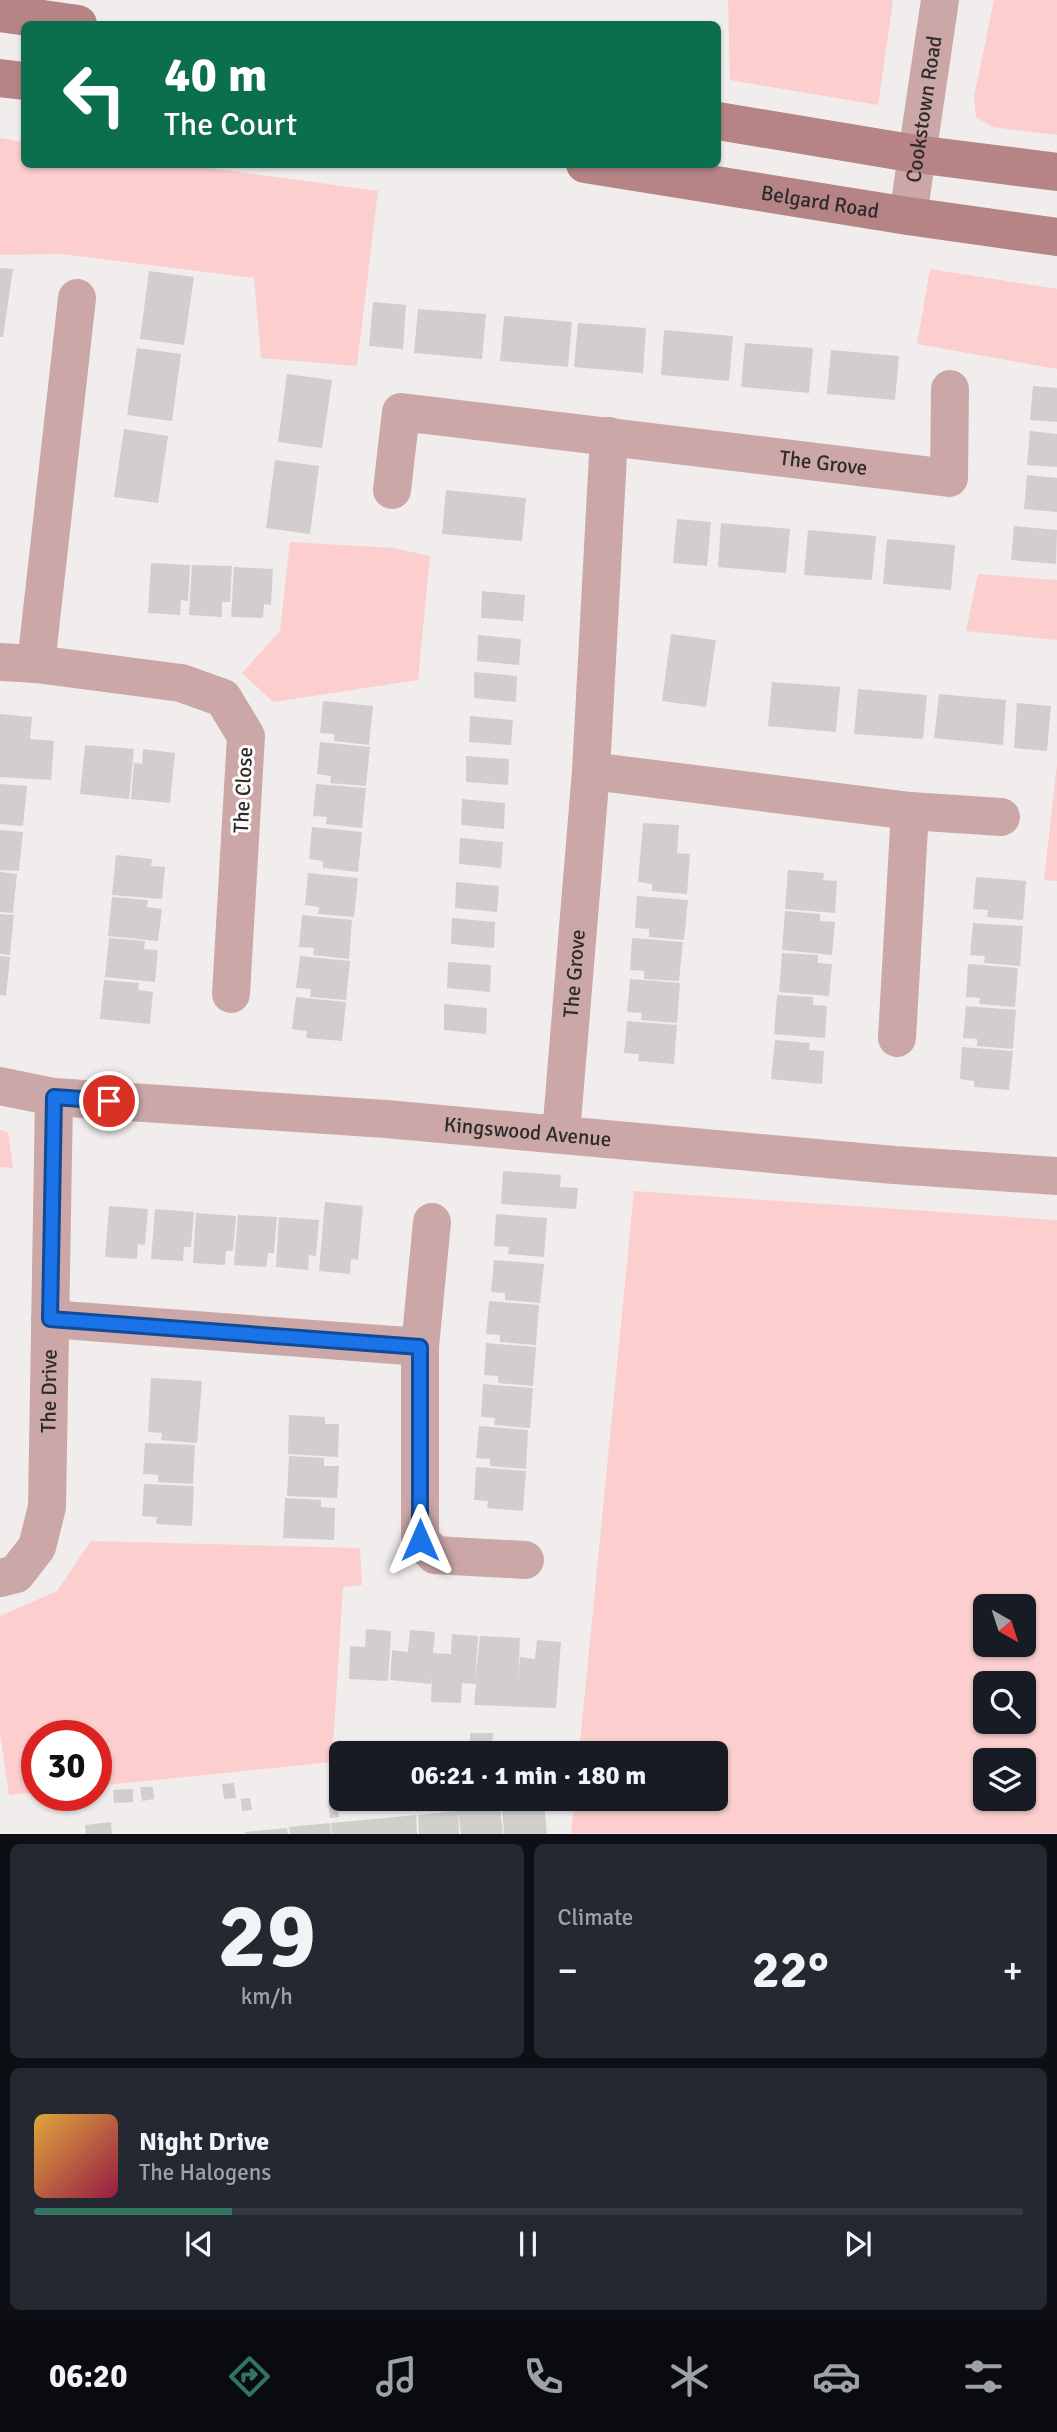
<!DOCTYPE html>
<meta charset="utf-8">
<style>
:root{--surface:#171b24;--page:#242831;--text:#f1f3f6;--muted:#9ea1a6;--line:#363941;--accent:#327362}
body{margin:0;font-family:Signika,sans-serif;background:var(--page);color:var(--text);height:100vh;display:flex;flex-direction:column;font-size:26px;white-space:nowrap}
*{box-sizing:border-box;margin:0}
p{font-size:23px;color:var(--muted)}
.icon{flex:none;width:38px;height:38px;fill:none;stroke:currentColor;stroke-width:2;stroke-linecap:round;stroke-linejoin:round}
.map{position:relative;height:1834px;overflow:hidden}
.sheet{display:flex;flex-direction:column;gap:10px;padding:10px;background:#0d0f14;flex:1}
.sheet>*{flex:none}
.guide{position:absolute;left:21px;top:21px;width:700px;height:147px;border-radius:10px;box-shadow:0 2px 5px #0004;background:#0b6e4f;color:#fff;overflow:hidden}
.needle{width:46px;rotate:141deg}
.buttons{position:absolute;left:973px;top:1594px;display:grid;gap:14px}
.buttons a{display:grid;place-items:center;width:63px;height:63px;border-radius:10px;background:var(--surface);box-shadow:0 2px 5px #0004;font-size:35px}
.speed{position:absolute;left:21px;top:1720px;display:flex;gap:14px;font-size:35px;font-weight:700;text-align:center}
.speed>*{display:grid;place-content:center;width:91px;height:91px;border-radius:50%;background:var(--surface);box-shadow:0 2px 5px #0004;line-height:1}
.speed .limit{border:10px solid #d22;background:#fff;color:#111}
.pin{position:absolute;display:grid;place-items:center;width:60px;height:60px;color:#fff;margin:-30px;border:4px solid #fff;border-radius:50%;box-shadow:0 2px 7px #0007}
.me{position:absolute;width:77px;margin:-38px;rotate:0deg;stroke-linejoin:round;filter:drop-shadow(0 0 5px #0008)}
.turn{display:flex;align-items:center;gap:24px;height:147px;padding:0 28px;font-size:32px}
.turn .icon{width:91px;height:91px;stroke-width:2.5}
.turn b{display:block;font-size:49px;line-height:60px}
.big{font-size:52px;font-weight:700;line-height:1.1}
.sheet .widget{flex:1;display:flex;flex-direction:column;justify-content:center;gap:10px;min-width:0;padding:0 24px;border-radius:10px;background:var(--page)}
.sheet .dial{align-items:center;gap:0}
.dial b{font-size:91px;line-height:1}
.song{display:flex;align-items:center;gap:21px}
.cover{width:84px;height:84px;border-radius:10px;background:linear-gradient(135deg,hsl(40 70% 55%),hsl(340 70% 35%))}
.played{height:7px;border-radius:4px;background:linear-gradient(90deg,var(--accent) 20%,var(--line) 20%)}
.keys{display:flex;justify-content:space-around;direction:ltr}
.heat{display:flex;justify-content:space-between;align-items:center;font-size:38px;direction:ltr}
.sheet .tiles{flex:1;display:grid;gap:10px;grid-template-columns:1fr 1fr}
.widget:last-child{grid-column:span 2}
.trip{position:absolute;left:329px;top:1741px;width:399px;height:70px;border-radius:10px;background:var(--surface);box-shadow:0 2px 5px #0004;font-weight:700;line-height:70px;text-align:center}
.menu{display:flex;height:112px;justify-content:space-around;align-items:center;background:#090b0e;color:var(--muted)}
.menu .icon{width:49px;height:49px}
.menu .active{color:var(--accent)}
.menu b{font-size:32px;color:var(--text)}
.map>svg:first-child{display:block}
</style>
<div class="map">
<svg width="1057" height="1834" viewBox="0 0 1057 1834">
<rect width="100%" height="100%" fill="#f2eded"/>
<g fill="#fccece" fill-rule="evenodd">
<polygon points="728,0 893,0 878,105 730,80"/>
<polygon points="994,0 1057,0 1057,135 992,127 976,117 974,97"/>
<polygon points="0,138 24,142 24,164 188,165 378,191 357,366 261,358 254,278 62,254 0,255"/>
<polygon points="930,269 1057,289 1057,369 917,344"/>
<polygon points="290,542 394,548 430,556 418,680 273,702 242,673 280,631"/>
<polygon points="978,574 1057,580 1057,640 966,631"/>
<polygon points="1057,764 1057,881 1044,880"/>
<polygon points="0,1130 8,1132 13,1168 0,1167"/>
<path d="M634,1191L1057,1220V1833H571L575,1799H716V1754L579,1753ZM985,1606H1024V1645H985ZM985,1684H1024V1722H985ZM985,1760H1024V1799H985Z"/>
<polygon points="91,1541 360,1548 362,1585 343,1587 332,1762 96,1786 96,1736 37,1736 37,1792 9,1795 0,1734 0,1616 57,1591"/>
</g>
<g fill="#d2cece">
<polygon points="0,268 13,269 3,337 0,337"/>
<polygon points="149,271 194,277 184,345 140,339"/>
<polygon points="373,302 406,305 403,349 369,346"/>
<polygon points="418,309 486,314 482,359 414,353"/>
<polygon points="504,316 572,322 568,367 500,361"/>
<polygon points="578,323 646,328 643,373 574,367"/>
<polygon points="664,330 733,336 729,381 661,375"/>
<polygon points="745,343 813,348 809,393 741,387"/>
<polygon points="137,348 181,354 172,421 127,415"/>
<polygon points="831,350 899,356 895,400 827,394"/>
<polygon points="287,374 332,380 322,448 278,442"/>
<polygon points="1033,386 1057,388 1057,422 1030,420"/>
<polygon points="124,429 168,436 158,503 114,497"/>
<polygon points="1030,431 1057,434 1057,467 1027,465"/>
<polygon points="275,460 319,466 310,534 266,528"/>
<polygon points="1027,475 1057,478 1057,512 1024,509"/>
<polygon points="446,490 526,498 522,541 442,534"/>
<polygon points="677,519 711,522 707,566 673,563"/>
<polygon points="721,523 790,529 786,573 718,567"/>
<polygon points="1014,526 1057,530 1056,564 1011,560"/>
<polygon points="808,530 876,536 872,580 804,575"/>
<polygon points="887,539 955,545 951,590 883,584"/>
<polygon points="151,563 190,565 188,601 181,600 180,615 148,613"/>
<polygon points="192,565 232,566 230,602 222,602 222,617 189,615"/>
<polygon points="234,567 273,569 271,605 264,604 263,618 231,617"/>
<polygon points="482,591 525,595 523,621 481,618"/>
<polygon points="671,634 716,640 706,707 662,701"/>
<polygon points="478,635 521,639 519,665 477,661"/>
<polygon points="474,672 517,676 516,702 474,698"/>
<polygon points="772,682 840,687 836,732 768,726"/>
<polygon points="858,689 927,695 923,739 854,734"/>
<polygon points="939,694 1006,700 1003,745 934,738"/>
<polygon points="323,701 373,706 369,745 334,741 334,734 320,733"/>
<polygon points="1017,703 1051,706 1047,751 1014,748"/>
<polygon points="0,714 32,717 30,739 54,741 51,780 0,777"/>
<polygon points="470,716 513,720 511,745 469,742"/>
<polygon points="320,742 370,747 366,786 330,783 331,776 317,774"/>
<polygon points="85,745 134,749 129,799 80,794"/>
<polygon points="143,749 175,753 170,803 131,799 134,763 142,764"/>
<polygon points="466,756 509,759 508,785 466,782"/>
<polygon points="0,784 27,786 23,826 0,824"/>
<polygon points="316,784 366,788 362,828 326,824 327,817 313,816"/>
<polygon points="462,799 505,803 504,829 461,825"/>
<polygon points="643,823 679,825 677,853 690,854 687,894 652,891 652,884 638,882"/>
<polygon points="312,827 362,832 358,872 323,868 323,861 309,859"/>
<polygon points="0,830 23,832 19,871 0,870"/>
<polygon points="460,838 503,842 501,868 459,864"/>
<polygon points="116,855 152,859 151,866 165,867 162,899 112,895"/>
<polygon points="788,870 824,873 823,880 837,881 835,913 785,909"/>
<polygon points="0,872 17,874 13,913 0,912"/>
<polygon points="308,873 358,878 354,917 318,914 319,907 305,905"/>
<polygon points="976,877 1026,881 1023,920 987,917 988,910 973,909"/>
<polygon points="456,882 499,886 497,912 455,908"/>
<polygon points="637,896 688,900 684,940 649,937 649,929 635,928"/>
<polygon points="112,897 148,900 147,907 162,909 158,941 108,936"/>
<polygon points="785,911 820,914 820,921 835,922 832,955 782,950"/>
<polygon points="0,914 14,915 10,955 0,954"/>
<polygon points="302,915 352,920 349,959 313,955 314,948 299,947"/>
<polygon points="452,918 495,922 494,948 451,944"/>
<polygon points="973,923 1023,926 1020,966 984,963 985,956 970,955"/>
<polygon points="109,938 145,941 144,949 158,950 155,982 105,977"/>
<polygon points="632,938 683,942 679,981 644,979 644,971 630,970"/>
<polygon points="782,953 818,955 818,963 832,964 829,996 779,992"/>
<polygon points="0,956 10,957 6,996 0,995"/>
<polygon points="300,956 350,961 346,1000 310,997 311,989 296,988"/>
<polygon points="448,962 491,965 490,992 447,988"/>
<polygon points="968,964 1018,968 1015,1007 979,1004 980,998 966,997"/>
<polygon points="630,979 680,983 677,1023 641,1020 642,1013 627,1012"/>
<polygon points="104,980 139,983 138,990 153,992 150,1024 100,1019"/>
<polygon points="777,995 813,997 813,1005 827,1006 825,1038 774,1034"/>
<polygon points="296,997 346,1002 342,1041 306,1038 307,1031 292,1029"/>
<polygon points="444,1004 487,1008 486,1034 444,1030"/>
<polygon points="966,1006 1016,1010 1013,1049 977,1046 977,1039 963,1038"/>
<polygon points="627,1021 677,1025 674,1064 638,1061 639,1054 624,1053"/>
<polygon points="775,1040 810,1043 809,1050 824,1051 822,1084 771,1079"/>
<polygon points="962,1047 1013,1051 1009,1090 974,1087 974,1081 960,1079"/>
<polygon points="503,1171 561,1175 560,1187 578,1188 576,1209 501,1204"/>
<polygon points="325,1202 363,1206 358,1260 351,1259 350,1274 319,1271"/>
<polygon points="109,1206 148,1209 145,1245 138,1244 137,1259 105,1257"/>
<polygon points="155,1209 194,1212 191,1247 184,1247 183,1261 151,1259"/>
<polygon points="196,1213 236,1216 233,1251 226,1251 225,1265 193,1263"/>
<polygon points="496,1214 547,1218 544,1257 508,1254 509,1247 494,1246"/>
<polygon points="238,1215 277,1217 274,1253 268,1253 266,1267 234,1265"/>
<polygon points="279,1217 319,1220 316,1256 309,1255 308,1270 276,1267"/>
<polygon points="494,1260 544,1264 540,1303 505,1300 505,1293 491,1292"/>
<polygon points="489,1301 539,1305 536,1345 500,1342 500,1335 486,1334"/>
<polygon points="486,1343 536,1347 533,1386 498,1383 498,1376 484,1375"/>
<polygon points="151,1378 202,1381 197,1443 161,1440 162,1433 148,1432"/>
<polygon points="483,1384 533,1388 530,1428 494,1425 495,1418 481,1417"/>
<polygon points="289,1415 325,1417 325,1424 339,1424 338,1457 288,1454"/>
<polygon points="479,1426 528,1430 526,1469 490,1466 490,1459 476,1458"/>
<polygon points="145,1443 195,1445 193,1484 158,1482 158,1475 143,1474"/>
<polygon points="289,1456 324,1458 324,1466 339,1466 337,1498 287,1496"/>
<polygon points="476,1467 526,1471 523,1511 487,1508 488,1501 474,1500"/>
<polygon points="144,1484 194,1486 192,1526 156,1524 157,1517 142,1516"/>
<polygon points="285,1498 321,1500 321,1507 335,1508 334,1540 283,1538"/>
<polygon points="366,1629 391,1631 388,1681 349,1679 350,1646 365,1647"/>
<polygon points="410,1630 435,1632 433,1653 451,1654 452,1634 478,1636 475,1681 480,1636 520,1638 518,1681 520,1657 535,1659 537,1640 561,1642 556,1708 474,1705 476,1684 462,1683 461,1703 431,1702 432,1675 431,1684 390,1680 392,1650 408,1652"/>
<polygon points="470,1733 493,1733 492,1748 470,1748"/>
<polygon points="234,1783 236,1798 224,1799 222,1784"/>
<polygon points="140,1787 153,1787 154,1799 142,1801"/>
<polygon points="133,1789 133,1802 114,1803 113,1790"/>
<polygon points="250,1798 252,1810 242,1811 241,1799"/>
<polygon points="337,1799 339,1817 330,1818 328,1800"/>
<polygon points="544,1804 547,1834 504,1834 502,1808"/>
<polygon points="500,1809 503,1834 461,1834 458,1811"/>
<polygon points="458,1811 459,1834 419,1834 418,1815"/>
<polygon points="416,1815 417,1834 332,1834 331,1823"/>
<polygon points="111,1822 112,1834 86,1834 85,1825"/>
<polygon points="330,1823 331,1834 290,1834 289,1827"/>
<polygon points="287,1828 288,1834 245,1834 245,1832"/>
</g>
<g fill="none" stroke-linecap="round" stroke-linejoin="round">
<g stroke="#cba7a8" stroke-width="38">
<path id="s1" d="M392,490L401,412L949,478L950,389"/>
<polyline points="0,662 36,664 181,683 223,698 246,736 231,994"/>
<polyline points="36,664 77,298"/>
<polyline points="591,771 910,811 1001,817"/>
<polyline points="897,1038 910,811"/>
<path id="s2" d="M0,1086L54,1097L386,1119L894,1165L1057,1176"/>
<path id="s3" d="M561,1134L591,771L609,436"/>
<polyline points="432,1222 420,1347 420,1540 435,1555 525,1560"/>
<polyline points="50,1319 420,1347"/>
<path id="s4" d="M0,1578L16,1574L37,1547L47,1507L54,1097"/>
</g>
<path stroke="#cba7a8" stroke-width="38" id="s5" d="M908,216L940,0"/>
<g stroke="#b78485" stroke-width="38">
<polyline points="0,13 78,24"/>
<polyline points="0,78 24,81"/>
<polyline points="718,121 916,154 1057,172"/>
<path id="s6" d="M585,164L908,216L1057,237"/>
</g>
</g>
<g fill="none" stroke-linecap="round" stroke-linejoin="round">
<g stroke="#114b97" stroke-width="18">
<polyline id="route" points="109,1101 54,1097 50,1319 420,1347 420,1540"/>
</g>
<use href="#route" stroke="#1a73e8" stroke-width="12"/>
</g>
<g text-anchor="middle" stroke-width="6" stroke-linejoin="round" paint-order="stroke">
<g font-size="21" fill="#2d2b2b" stroke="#fffbfb">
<text dy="7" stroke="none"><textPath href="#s5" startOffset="108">Cookstown Road</textPath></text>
<text dy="7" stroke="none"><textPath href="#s6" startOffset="238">Belgard Road</textPath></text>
<text dy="7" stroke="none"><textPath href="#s1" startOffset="504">The Grove</textPath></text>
<text transform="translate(243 790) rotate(-87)" y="7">The Close</text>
<text dy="7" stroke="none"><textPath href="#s3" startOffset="161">The Grove</textPath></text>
<text dy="7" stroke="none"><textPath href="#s2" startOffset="530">Kingswood Avenue</textPath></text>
<text dy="7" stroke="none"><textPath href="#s4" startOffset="208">The Drive</textPath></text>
</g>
</g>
</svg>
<div class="buttons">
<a><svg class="needle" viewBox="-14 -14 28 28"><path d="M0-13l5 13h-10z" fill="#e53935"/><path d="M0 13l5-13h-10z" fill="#9ea1a6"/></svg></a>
<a><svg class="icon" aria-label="search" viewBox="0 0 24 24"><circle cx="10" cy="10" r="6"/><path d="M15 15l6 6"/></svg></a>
<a><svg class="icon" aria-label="layers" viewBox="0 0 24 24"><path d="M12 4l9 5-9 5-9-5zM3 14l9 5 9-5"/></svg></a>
</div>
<div class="speed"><div class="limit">30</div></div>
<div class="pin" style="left:109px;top:1101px;background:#d93025"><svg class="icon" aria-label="arrive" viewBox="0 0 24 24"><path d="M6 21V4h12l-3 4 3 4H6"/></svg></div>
<svg class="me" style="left:420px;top:1540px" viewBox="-20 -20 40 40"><path d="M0-17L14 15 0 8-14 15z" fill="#1a73e8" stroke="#fff" stroke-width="4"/></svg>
<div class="trip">06:21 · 1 min · 180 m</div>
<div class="guide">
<div class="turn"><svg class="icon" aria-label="left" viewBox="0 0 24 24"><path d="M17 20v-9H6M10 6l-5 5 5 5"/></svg><div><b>40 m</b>The Court</div></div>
</div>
</div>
<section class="sheet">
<div class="tiles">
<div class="widget dial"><b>29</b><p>km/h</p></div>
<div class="widget"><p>Climate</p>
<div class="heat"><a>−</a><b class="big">22°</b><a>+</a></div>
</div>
<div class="widget">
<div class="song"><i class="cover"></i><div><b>Night Drive</b><p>The Halogens</p></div></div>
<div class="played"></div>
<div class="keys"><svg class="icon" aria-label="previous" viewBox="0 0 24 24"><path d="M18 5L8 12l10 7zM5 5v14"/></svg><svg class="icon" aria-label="pause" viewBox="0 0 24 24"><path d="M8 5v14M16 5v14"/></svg><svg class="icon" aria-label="next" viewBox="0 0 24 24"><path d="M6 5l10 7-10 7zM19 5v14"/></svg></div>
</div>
</div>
</section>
<nav class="menu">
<b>06:20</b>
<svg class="icon active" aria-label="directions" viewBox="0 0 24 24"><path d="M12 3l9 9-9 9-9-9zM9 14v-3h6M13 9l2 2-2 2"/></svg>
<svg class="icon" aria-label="music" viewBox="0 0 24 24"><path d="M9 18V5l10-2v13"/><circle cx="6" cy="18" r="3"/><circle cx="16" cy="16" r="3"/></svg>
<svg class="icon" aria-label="phone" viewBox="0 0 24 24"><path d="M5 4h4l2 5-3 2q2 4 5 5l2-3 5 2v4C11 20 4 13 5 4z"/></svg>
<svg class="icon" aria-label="climate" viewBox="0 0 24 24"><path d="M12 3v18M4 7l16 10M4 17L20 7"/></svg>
<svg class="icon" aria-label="car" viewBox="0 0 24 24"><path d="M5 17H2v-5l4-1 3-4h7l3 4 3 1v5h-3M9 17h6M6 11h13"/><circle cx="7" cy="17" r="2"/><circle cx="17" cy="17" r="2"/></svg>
<svg class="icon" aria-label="filters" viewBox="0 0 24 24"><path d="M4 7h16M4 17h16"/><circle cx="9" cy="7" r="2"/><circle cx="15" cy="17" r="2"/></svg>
</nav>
